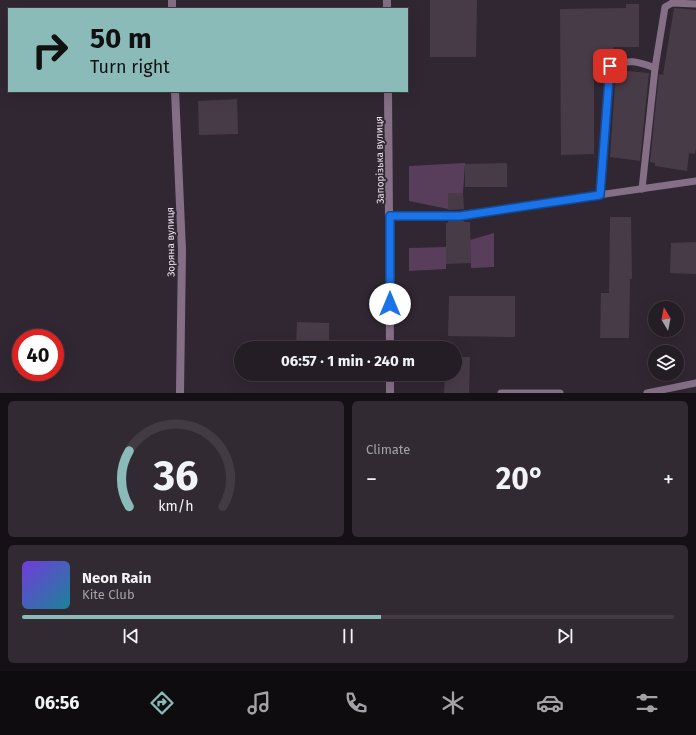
<!DOCTYPE html>
<meta charset="utf-8">
<style>
:root{--surface:#251d26;--page:#312a32;--text:#f1f3f6;--muted:#a3a2a7;--line:#423b43;--accent:#8bbbb9}
body{margin:0;font-family:"Fira Sans",sans-serif;background:var(--page);color:var(--text);height:100vh;display:flex;flex-direction:column;font-size:15px;white-space:nowrap}
*{box-sizing:border-box;margin:0}
p{font-size:13px;color:var(--muted)}
.icon{flex:none;width:22px;height:22px;fill:none;stroke:currentColor;stroke-width:2;stroke-linecap:round;stroke-linejoin:round}
.map{position:relative;height:393px;overflow:hidden}
.sheet{display:flex;flex-direction:column;gap:8px;padding:8px;background:#141015;flex:1}
.sheet>*{flex:none}
.banner{position:absolute;left:8px;top:8px;width:400px;height:84px;border-radius:0px;box-shadow:0 4px 16px #0002,0 0 0 1px var(--line);background:#8bbbb9;color:#111;overflow:hidden}
.needle{width:26px;rotate:350deg}
.buttons{position:absolute;left:648px;top:301px;display:grid;gap:8px}
.buttons a{display:grid;place-items:center;width:36px;height:36px;border-radius:50%;background:var(--surface);box-shadow:0 4px 16px #0002,0 0 0 1px var(--line);font-size:20px}
.speed{position:absolute;left:12px;top:329px;display:flex;gap:8px;font-size:20px;font-weight:700;text-align:center}
.speed>*{display:grid;place-content:center;width:52px;height:52px;border-radius:50%;background:var(--surface);box-shadow:0 4px 16px #0002,0 0 0 1px var(--line);line-height:1}
.speed .limit{border:6px solid #d22;background:#fff;color:#111}
.pin{position:absolute;display:grid;place-items:center;width:34px;height:34px;color:#fff;margin:-17px;border-radius:8px;box-shadow:0 2px 6px #0006}
.me{position:absolute;width:44px;margin:-22px;rotate:0deg;stroke-linejoin:round;filter:drop-shadow(0 0 3px #0008)}
.turn{display:flex;align-items:center;gap:14px;height:84px;padding:0 16px;font-size:18px}
.turn .icon{width:52px;height:52px;stroke-width:2.5}
.turn b{display:block;font-size:28px;line-height:34px}
.big{font-size:30px;font-weight:700;line-height:1.1}
.sheet .tile{flex:1;display:flex;flex-direction:column;justify-content:center;gap:6px;min-width:0;padding:0 14px;border-radius:6px;background:var(--page)}
.sheet .dial{align-items:center;gap:0}
.dial svg{height:104px;overflow:visible;fill:none;stroke:var(--line);stroke-width:7;stroke-linecap:round;text-anchor:middle}
.dial text{fill:var(--text);stroke:none}
.song{display:flex;align-items:center;gap:12px}
.cover{width:48px;height:48px;border-radius:6px;background:linear-gradient(135deg,hsl(260 70% 55%),hsl(190 70% 35%))}
.played{height:4px;border-radius:2px;background:linear-gradient(90deg,var(--accent) 55%,var(--line) 55%)}
.keys{display:flex;justify-content:space-around;direction:ltr}
.heat{display:flex;justify-content:space-between;align-items:center;font-size:22px;direction:ltr}
.sheet .tiles{flex:1;display:grid;gap:8px;grid-template-columns:1fr 1fr}
.tile:last-child{grid-column:span 2}
.trip{position:absolute;left:234px;top:341px;width:228px;height:40px;border-radius:20px;background:var(--surface);box-shadow:0 4px 16px #0002,0 0 0 1px var(--line);font-weight:700;line-height:40px;text-align:center}
.tabs{display:flex;height:64px;justify-content:space-around;align-items:center;background:#0f0c0f;color:var(--muted)}
.tabs .icon{width:28px;height:28px}
.tabs .current{color:var(--accent)}
.tabs b{font-size:18px;color:var(--text)}
.map>svg:first-child{display:block}
</style>
<div class="map">
<svg width="696" height="393" viewBox="0 0 696 393">
<rect width="100%" height="100%" fill="#312732"/>
<g fill="#593e5c">
<polygon points="465,163 463,193 448,193 448,209 409,201 409,166"/>
<polygon points="494,233 494,267 471,268 470,240"/>
<polygon points="446,247 446,269 409,271 409,248"/>
</g>
<g fill="#473b48">
<polygon points="430,0 477,0 476,57 430,57"/>
<polygon points="626,4 639,4 639,47 613,47 614,58 594,59 594,154 561,155 560,9 626,8"/>
<polygon points="674,8 696,10 696,148 695,154 689,153 687,171 655,166 655,163 650,162 659,74 663,75"/>
<polygon points="616,70 649,73 640,161 610,157"/>
<polygon points="237,99 238,134 199,135 198,101"/>
<polygon points="507,163 507,187 465,187 465,164"/>
<polygon points="448,193 463,193 464,209 448,210"/>
<polygon points="610,217 631,217 632,279 630,279 629,338 600,338 601,293 609,293"/>
<polygon points="464,219 464,222 470,222 471,263 446,264 446,223 448,223 448,220"/>
<polygon points="696,242 696,274 670,273 671,243"/>
<polygon points="449,296 515,296 515,337 448,336"/>
<polygon points="297,322 329,323 329,348 296,348"/>
<polygon points="455,357 470,357 469,393 444,393 445,374 455,374"/>
</g>
<g fill="none" stroke-linecap="round" stroke-linejoin="round">
<g stroke="#856f87" stroke-width="7">
<polyline points="655,68 665,7 672,3 696,4"/>
<path d="M600,195L610,66C629,59 637,61 655,68L642,189"/>
<polyline points="390,216 459,215 696,181"/>
<polyline points="501,393 560,393"/>
<polyline points="647,393 696,383"/>
</g>
<g stroke="#856f87" stroke-width="8">
<polyline points="172,0 172,9"/>
<polyline points="175,91 182,250 180,393"/>
</g>
<g stroke="#856f87" stroke-width="8">
<polyline points="387,0 387,9"/>
<polyline points="388,91 390,348"/>
<polyline points="390,374 390,393"/>
</g>
</g>
<g fill="none" stroke-linecap="round" stroke-linejoin="round">
<g stroke="#114b97" stroke-width="10">
<polyline id="route" points="390,304 390,216 460,216 600,195 610,66"/>
</g>
<use href="#route" stroke="#1a73e8" stroke-width="7"/>
</g>
<g text-anchor="middle" stroke-width="4" stroke-linejoin="round" paint-order="stroke">
<g font-size="10" fill="#ebe4ec" stroke="#312732">
<text transform="translate(379 160) rotate(-91)" y="4">Запорізька вулиця</text>
<text transform="translate(170 242) rotate(-91)" y="4">Зоряна вулиця</text>
</g>
</g>
</svg>
<div class="buttons">
<a><svg class="needle" viewBox="-14 -14 28 28"><path d="M0-13l5 13h-10z" fill="#e53935"/><path d="M0 13l5-13h-10z" fill="#a3a2a7"/></svg></a>
<a><svg class="icon" aria-label="layers" viewBox="0 0 24 24"><path d="M12 4l9 5-9 5-9-5zM3 14l9 5 9-5"/></svg></a>
</div>
<div class="speed"><div class="limit">40</div></div>
<div class="pin" style="left:610px;top:66px;background:#d93025"><svg class="icon" aria-label="arrive" viewBox="0 0 24 24"><path d="M6 21V4h12l-3 4 3 4H6"/></svg></div>
<svg class="me" style="left:390px;top:304px" viewBox="-20 -20 40 40"><circle r="19" fill="#fff"/><path d="M0-13L10 11 0 6-10 11z" fill="#1a73e8"/></svg>
<div class="trip">06:57 · 1 min · 240 m</div>
<div class="banner">
<div class="turn"><svg class="icon" aria-label="right" viewBox="0 0 24 24"><path d="M7 20v-9h11M14 6l5 5-5 5"/></svg><div><b>50 m</b>Turn right</div></div>
</div>
</div>
<section class="sheet">
<div class="tiles">
<div class="tile dial"><svg viewBox="0 0 100 80">
<path d="M14 69A42 42 0 1 1 86 69"/>
<path d="M14 69A42 42 0 0 1 14 26" stroke="#8bbbb9"/>
<text x="50" y="56" font-size="32" font-weight="700">36</text>
<text x="50" y="72" font-size="11">km/h</text>
</svg></div>
<div class="tile"><p>Climate</p>
<div class="heat"><a>−</a><b class="big">20°</b><a>+</a></div>
</div>
<div class="tile">
<div class="song"><i class="cover"></i><div><b>Neon Rain</b><p>Kite Club</p></div></div>
<div class="played"></div>
<div class="keys"><svg class="icon" aria-label="previous" viewBox="0 0 24 24"><path d="M18 5L8 12l10 7zM5 5v14"/></svg><svg class="icon" aria-label="pause" viewBox="0 0 24 24"><path d="M8 5v14M16 5v14"/></svg><svg class="icon" aria-label="next" viewBox="0 0 24 24"><path d="M6 5l10 7-10 7zM19 5v14"/></svg></div>
</div>
</div>
</section>
<nav class="tabs">
<b>06:56</b>
<svg class="icon current" aria-label="directions" viewBox="0 0 24 24"><path d="M12 3l9 9-9 9-9-9zM9 14v-3h6M13 9l2 2-2 2"/></svg>
<svg class="icon" aria-label="music" viewBox="0 0 24 24"><path d="M9 18V5l10-2v13"/><circle cx="6" cy="18" r="3"/><circle cx="16" cy="16" r="3"/></svg>
<svg class="icon" aria-label="phone" viewBox="0 0 24 24"><path d="M5 4h4l2 5-3 2q2 4 5 5l2-3 5 2v4C11 20 4 13 5 4z"/></svg>
<svg class="icon" aria-label="climate" viewBox="0 0 24 24"><path d="M12 3v18M4 7l16 10M4 17L20 7"/></svg>
<svg class="icon" aria-label="car" viewBox="0 0 24 24"><path d="M5 17H2v-5l4-1 3-4h7l3 4 3 1v5h-3M9 17h6M6 11h13"/><circle cx="7" cy="17" r="2"/><circle cx="17" cy="17" r="2"/></svg>
<svg class="icon" aria-label="filters" viewBox="0 0 24 24"><path d="M4 7h16M4 17h16"/><circle cx="9" cy="7" r="2"/><circle cx="15" cy="17" r="2"/></svg>
</nav>
